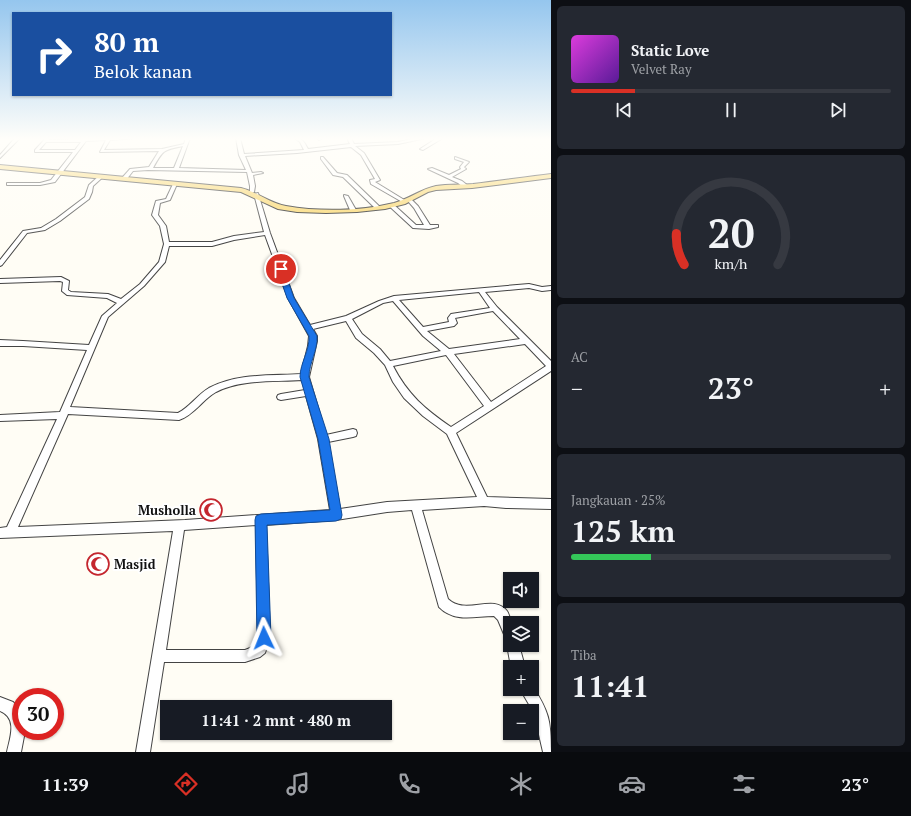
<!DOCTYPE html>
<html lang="id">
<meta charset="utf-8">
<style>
:root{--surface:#171b24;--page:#242831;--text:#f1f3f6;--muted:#9ea1a6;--line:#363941;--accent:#d93025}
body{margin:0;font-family:"PT Serif",serif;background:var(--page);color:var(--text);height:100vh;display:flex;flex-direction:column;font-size:15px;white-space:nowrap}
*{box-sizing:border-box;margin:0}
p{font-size:13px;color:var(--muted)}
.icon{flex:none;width:22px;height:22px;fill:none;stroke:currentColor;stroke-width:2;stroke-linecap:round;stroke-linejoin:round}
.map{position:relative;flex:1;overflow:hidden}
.details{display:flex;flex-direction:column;gap:6px;padding:6px;background:#0d0f14;width:360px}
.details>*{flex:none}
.guide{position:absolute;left:12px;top:12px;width:380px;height:84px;border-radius:0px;box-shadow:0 1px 3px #0004;background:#1a4fa0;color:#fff;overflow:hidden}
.tools{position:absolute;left:503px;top:572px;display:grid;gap:8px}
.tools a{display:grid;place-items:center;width:36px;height:36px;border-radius:0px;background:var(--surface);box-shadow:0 1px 3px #0004;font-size:20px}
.speed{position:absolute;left:12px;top:688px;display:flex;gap:8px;font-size:20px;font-weight:700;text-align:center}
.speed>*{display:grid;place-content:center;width:52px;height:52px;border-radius:50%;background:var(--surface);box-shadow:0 1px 3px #0004;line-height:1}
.speed .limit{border:6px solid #d22;background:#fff;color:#111}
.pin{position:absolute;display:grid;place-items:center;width:34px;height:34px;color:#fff;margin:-17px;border:2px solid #fff;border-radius:50%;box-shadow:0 1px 4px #0007}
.me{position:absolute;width:44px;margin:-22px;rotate:358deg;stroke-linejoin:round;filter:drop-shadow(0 0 3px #0008)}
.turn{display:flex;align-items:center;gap:14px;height:84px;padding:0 16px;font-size:18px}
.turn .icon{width:52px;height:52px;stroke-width:2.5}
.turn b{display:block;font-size:28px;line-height:34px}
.big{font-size:30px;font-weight:800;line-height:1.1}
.details .widget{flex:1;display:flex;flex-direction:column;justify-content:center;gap:6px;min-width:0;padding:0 14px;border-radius:6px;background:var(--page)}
.details .dial{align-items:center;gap:0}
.dial svg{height:104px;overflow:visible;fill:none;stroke:var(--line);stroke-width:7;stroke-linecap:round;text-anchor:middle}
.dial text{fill:var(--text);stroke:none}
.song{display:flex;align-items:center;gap:12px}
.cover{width:48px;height:48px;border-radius:6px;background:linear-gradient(135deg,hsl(300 70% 55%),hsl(270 70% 35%))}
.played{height:4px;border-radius:2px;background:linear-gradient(90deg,var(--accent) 20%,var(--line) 20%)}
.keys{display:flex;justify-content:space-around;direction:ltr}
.heat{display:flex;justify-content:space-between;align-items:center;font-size:22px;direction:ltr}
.charge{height:6px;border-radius:3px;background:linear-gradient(90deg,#34c759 25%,var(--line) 0)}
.trip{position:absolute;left:160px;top:700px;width:232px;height:40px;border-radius:0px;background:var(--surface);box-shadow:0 1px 3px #0004;font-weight:800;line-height:40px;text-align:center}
.menu{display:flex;height:64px;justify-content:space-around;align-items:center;background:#090b0e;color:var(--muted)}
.menu .icon{width:28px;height:28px}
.menu .selected{color:var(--accent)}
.menu b{font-size:18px;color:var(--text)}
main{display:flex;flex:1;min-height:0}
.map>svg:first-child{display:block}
</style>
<main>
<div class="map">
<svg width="551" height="752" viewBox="0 0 551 752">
<rect width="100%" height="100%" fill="#fffdf5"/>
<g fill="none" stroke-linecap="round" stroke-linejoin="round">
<g stroke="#444" stroke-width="2">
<g id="minor">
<polygon points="15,138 20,138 0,158 0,155"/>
<path d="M46,138H50L48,140L139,138L110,140L104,150L162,149L184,144L186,138H190L179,168L246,170L239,155L236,138H240L244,154L304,150L300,142L294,138C303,138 304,142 308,149L350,144L347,138H351L354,144L398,142L416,138H426L398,144L355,146L364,153L380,180L375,182L406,201V202L404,203L371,184L370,180L375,179L361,155L351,147L297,153L245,156L252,173L261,172L263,173L253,175L255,186L254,192L252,193L250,192V186L247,172L148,170L133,171L126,180H122V178L130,169L149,167L159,151L100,152L106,140L86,141L55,182L40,185H7V183H40L51,180L73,152H35V150ZM46,142H81L75,150H39ZM183,146L174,168H153C163,150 163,150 183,146Z"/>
<polygon points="317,138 321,138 321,139 319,140"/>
<polygon points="437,138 443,138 423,150 420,149"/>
<polygon points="321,157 323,157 337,173 347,175 380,207 380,209 376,209 343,177 333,175 321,159"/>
<polygon points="455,157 469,162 464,167 466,169 452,177 462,181 467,185 467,187 463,187 458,183 428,169 432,168 449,175 461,169 460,167 464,162 455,159"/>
<polygon points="100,175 104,176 93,186 92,192 89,199 60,221 45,230 27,233 2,265 0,266 0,260 23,231 41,228 56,219 85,197 89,185"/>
<path d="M175,183L177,184L170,200L160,203L158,215L166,226L169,242H212L234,236L264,232L254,194L258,193L270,233L294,298L310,325L346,316L379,301L394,296L529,284L542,287L551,286V290L542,291L529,288L485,292L497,307L551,361V371L456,433L487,497L551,499V509L506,508L484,506L422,510L448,599C466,616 493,593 507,611C509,614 510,619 512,623H510V645H519L525,667H511L507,645L508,641L506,639L498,620L494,616C474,616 455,623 439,607L412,510L387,512L336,520L266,525L270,638L265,653L260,657L245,662H164L150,752H136L173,531L0,538V528L7,527L57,419L0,421V415L60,412L87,350L23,346H0V340L23,341L89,345L102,316L117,303L107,298L67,295L62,291L63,282L60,281L0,283V279L61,277L69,281L68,290L71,292L108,294L121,299L140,284L159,262L164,244L160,226L152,215L156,201L166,199L173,184ZM265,235L288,298L309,336L308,346L301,374C271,376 237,373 209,388C197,395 190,407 178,413L70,407L108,317L144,286L165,262L169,246H212L234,240ZM479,292L490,308L451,314L448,318L449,322L423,327L399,300ZM393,301L423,336L441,351L390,361L380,349L362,334L352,319L383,303ZM493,311L520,339L449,349L427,331L454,326L457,323L455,318ZM346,321L356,338L374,353L385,365L393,382L404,398L423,416L447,434L477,497L387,502L340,509L328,442L353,437L356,436L357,433L356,430L353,429L326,435L309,377L317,341V336L313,329ZM525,344L546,366L491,402L454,354ZM446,355L484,406L451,427C425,409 408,395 393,366ZM302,380L305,390L281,394L278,395L277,397L278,399L281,400L306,396L318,439L330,510L185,520L18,527L68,414L179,420C194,415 202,400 216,392C241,379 274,382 302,380ZM256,525L258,638C256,645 251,648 245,650H166L184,530Z"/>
<polygon points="344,195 348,196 356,210 355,211 350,210 344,196"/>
<polygon points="407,199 411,199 418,206 430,225 438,225 438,227 429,229 413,228 388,205 393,204 416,225 424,225 414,208 407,200"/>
<path d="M532,685C549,712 551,720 551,752H543L534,713L520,689H532Z"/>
<path d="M0,697L13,702L21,711V731H25L21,752H7C10,738 18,718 0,711Z"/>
</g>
</g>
<g stroke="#222" stroke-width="2">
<path id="major" d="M0,165L241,188C257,192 270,203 286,206C320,212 361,211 394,203C409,199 421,189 436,186C448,184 461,185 473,184C499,181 525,177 551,174V178L472,188L436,190L428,192L405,204L385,209L357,212L326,213L297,212L278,209L241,192L0,169Z"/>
</g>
<use href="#minor" fill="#fff" fill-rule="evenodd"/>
<use href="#major" fill="#f9d66b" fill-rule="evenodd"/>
</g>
<linearGradient id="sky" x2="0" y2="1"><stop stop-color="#95c6ee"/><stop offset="0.57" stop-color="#fffefa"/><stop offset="1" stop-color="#fffefa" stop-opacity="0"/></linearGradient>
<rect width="551" height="244" fill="url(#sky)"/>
<path fill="#1a73e8" stroke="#114b97" d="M278,267L284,269L294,298L317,336C318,350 309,363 309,377L329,439L342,515L341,519L336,521L267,525L271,638L269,643L264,645L259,643L257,638L255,520L256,516L261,514L330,510L318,439L300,377C300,363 310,350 309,336L287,298L277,269Z"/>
<defs>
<g id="mosque-ring" transform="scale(1.15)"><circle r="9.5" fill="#fff" stroke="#c4262e" stroke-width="1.5"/><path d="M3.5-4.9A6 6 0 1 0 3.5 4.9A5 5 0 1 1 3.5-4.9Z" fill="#c4262e"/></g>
</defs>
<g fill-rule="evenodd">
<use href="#mosque-ring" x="211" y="510"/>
<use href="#mosque-ring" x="98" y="564"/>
</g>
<g text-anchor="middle" stroke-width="4" stroke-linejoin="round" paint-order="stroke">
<g font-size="13" font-weight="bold" fill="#111" stroke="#fff" text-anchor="end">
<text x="196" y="515">Musholla</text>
<text x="114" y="569" text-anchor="start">Masjid</text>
</g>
</g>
</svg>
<div class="tools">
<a><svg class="icon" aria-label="sound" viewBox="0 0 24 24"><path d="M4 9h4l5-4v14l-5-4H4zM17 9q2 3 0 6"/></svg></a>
<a><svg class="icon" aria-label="layers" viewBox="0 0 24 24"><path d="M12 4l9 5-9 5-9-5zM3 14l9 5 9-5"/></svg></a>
<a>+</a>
<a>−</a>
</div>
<div class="speed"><div class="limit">30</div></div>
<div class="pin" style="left:281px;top:269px;background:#d93025"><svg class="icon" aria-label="arrive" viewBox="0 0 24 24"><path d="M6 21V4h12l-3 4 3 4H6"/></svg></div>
<svg class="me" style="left:264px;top:638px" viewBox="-20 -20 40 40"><path d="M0-17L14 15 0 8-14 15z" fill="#1a73e8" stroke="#fff" stroke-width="4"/></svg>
<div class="trip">11:41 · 2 mnt · 480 m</div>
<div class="guide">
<div class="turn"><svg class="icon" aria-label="right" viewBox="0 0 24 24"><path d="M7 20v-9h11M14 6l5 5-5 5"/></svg><div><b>80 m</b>Belok kanan</div></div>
</div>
</div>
<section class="details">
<div class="widget">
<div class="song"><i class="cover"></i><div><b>Static Love</b><p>Velvet Ray</p></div></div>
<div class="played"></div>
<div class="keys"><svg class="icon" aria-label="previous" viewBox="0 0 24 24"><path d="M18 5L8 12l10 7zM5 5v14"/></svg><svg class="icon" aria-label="pause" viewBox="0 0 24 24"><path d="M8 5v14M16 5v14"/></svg><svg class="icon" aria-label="next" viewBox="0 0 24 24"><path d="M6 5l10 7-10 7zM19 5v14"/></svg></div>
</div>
<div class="widget dial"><svg viewBox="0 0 100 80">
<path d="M14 69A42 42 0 1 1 86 69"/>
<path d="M14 69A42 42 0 0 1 8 45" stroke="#d93025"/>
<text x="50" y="56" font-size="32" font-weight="700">20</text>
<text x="50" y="72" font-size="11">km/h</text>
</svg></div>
<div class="widget"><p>AC</p>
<div class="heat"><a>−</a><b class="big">23°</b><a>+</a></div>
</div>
<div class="widget"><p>Jangkauan · 25%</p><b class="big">125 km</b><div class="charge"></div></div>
<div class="widget"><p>Tiba</p><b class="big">11:41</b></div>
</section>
</main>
<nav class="menu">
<b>11:39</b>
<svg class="icon selected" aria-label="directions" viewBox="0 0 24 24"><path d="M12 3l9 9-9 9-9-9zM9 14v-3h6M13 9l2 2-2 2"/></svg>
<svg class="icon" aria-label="music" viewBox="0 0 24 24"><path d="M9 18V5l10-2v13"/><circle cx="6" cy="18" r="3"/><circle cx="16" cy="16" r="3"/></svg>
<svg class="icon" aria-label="phone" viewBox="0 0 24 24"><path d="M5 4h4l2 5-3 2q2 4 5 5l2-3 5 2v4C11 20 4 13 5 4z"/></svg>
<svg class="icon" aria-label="climate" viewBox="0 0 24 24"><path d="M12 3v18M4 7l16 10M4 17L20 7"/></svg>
<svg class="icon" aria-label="car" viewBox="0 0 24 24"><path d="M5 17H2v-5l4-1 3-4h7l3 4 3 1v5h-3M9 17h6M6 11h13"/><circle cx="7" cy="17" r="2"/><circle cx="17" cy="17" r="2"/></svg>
<svg class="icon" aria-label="filters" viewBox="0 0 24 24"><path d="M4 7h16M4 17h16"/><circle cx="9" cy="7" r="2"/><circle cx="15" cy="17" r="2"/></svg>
<b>23°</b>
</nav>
